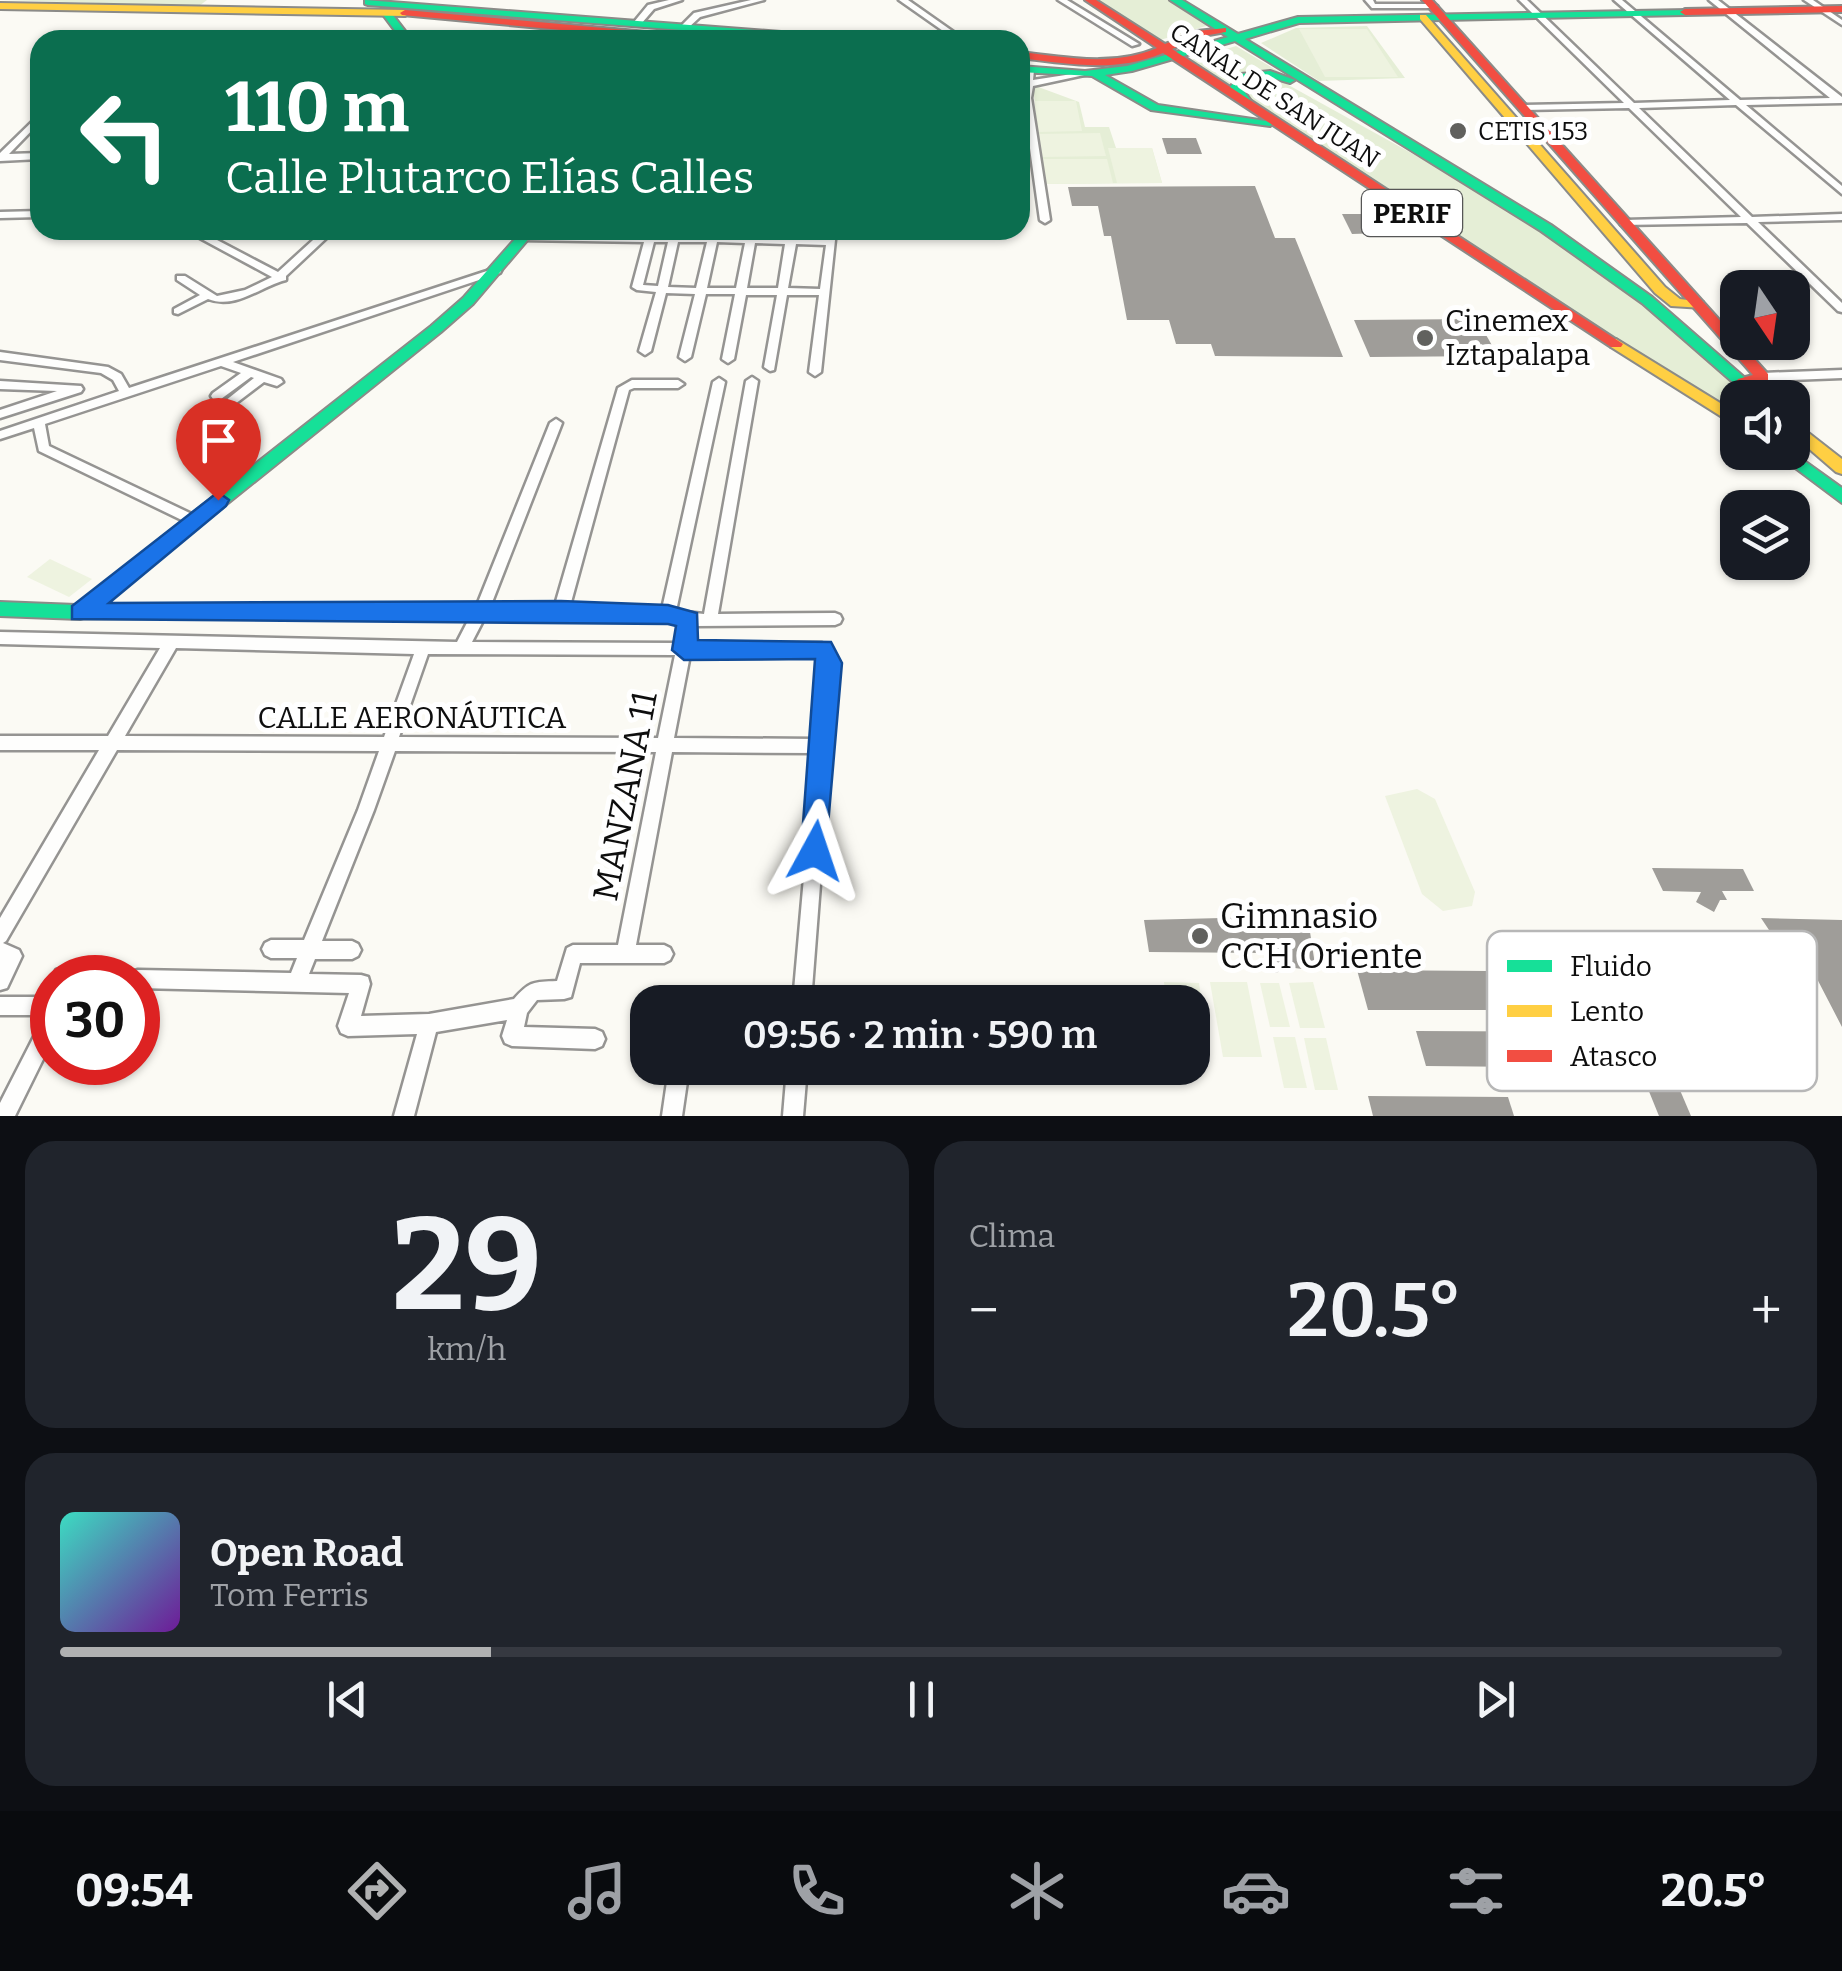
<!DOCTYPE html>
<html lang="es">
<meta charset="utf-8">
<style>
:root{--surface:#171b24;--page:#20242c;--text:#f1f3f6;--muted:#9ea1a6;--line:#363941;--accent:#b0b1b2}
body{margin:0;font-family:Bitter,serif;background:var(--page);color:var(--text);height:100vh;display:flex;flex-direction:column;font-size:38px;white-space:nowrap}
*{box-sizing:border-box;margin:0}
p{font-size:32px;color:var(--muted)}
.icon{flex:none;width:55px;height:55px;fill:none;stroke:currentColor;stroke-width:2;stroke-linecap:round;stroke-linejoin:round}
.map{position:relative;height:1116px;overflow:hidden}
.side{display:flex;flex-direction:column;gap:25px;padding:25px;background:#0d0f14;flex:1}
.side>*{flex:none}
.guide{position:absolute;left:30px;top:30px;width:1000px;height:210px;border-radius:30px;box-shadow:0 2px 8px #0004;background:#0b6e4f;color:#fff;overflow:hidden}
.needle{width:65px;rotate:167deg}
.tools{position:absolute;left:1720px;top:270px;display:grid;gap:20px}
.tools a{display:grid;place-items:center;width:90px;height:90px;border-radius:20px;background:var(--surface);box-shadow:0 2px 8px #0004;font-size:50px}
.speed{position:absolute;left:30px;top:955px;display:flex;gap:20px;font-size:50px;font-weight:700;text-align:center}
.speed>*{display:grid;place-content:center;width:130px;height:130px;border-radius:50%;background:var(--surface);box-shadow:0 2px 8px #0004;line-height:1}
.speed .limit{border:15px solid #d22;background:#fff;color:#111}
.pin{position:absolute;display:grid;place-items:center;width:85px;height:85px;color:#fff;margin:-102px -42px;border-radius:50% 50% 50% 0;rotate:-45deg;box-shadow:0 0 10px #0007}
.pin .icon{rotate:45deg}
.me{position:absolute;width:110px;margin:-55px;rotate:5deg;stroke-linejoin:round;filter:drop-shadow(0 0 8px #0008)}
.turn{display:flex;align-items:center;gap:35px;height:210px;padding:0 30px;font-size:45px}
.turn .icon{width:130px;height:130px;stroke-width:2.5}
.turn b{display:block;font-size:70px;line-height:85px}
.big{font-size:75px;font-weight:600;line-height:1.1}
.side .widget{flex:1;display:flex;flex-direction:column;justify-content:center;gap:15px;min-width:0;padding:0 35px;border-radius:30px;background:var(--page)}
.side .dial{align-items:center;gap:0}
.dial b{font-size:130px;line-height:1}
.song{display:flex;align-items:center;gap:30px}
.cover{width:120px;height:120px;border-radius:15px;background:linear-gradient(135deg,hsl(170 70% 55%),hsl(280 70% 35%))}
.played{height:10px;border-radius:5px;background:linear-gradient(90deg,var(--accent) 25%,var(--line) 25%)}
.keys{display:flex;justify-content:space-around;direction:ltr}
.heat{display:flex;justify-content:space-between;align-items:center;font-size:55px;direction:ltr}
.side .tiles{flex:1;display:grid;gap:25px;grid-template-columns:1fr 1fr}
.widget:last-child{grid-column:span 2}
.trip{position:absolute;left:630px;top:985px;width:580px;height:100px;border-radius:30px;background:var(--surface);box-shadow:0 2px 8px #0004;font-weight:600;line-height:100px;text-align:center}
.dock{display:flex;height:160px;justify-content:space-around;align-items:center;background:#090b0e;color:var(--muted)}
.dock .icon{width:70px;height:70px}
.dock .on{color:var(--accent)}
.dock b{font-size:45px;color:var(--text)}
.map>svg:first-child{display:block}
</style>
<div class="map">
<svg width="1842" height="1116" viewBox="0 0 1842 1116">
<rect width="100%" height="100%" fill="#fbfaf4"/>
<g fill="#e5eed6">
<polygon points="0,0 207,0 199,6"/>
<polygon points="1095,0 1169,0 1209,25 1157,41"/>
<polygon points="1367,26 1405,78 1319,81 1261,43 1296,28"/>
<polygon points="1236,46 1281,73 1247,72 1230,85 1191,60"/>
<polygon points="1274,77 1505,205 1626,289 1756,397 1738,398 1737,417 1303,135 1246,95 1241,86 1265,85"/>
<polygon points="1033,85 1079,102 1085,127 1109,127 1116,148 1152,148 1162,183 1043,184"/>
</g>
<g fill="#eef3e0">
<polygon points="1299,29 1367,29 1398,77 1325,77"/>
<polygon points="1035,101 1076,101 1082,131 1038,132"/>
<polygon points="1100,133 1106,156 1041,157 1038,134"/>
<polygon points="1108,148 1152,148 1162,183 1117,183"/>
<polygon points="1041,159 1107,159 1113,183 1043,184"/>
<polygon points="50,559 92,579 69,597 27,577"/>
<polygon points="1417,789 1435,799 1475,892 1472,906 1443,911 1422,894 1385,796"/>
<polygon points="1164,982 1199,983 1210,1056 1193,1055 1192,1002 1166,1002"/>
<polygon points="1210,982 1247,982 1262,1057 1223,1057"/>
<polygon points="1313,982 1325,1028 1300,1028 1289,983"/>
<polygon points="1260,983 1279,983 1290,1027 1270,1027"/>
<polygon points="1273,1037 1295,1037 1307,1088 1284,1088"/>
<polygon points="1304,1038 1326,1038 1338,1090 1315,1090"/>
</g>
<g fill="#9f9d99">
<polygon points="1162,138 1196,138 1202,154 1167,154"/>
<polygon points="1255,186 1275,238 1295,238 1343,357 1215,356 1211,344 1176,344 1169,320 1127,320 1111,236 1104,236 1098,206 1072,206 1068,187"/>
<polygon points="1342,214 1371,214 1382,233 1352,234"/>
<polygon points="1477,319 1498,356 1370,357 1354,320"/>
<polygon points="1652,868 1743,869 1754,891 1722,891 1727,900 1720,900 1714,912 1696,902 1701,892 1663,891"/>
<polygon points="1260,917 1308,919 1316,971 1295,968 1274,973 1266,953 1149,952 1144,920"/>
<polygon points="1761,918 1842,920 1842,1027 1814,973 1797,972"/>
<polygon points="1357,970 1488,971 1502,1010 1368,1010"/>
<polygon points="1416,1031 1609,1032 1623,1068 1426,1066"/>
<polygon points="1637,1062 1668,1062 1691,1116 1659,1116"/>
<polygon points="1368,1096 1508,1097 1514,1116 1373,1116"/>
</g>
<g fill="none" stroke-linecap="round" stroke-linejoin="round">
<g stroke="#959492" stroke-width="5">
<g id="street">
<polygon points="669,0 682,0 654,9 641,24 634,22 648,5"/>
<polygon points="751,0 764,0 700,17 688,28 681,26 694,13"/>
<polygon points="899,0 908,0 965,40 956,40"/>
<polygon points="1058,0 1067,0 1139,44 1132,46"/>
<polygon points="1365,0 1373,0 1375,4 1433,4 1437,6 1433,8 1372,8"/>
<polygon points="1519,0 1527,0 1634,103 1730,100 1614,0 1622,0 1740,100 1830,98 1709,0 1718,0 1842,97 1842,103 1746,105 1842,186 1842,194 1736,105 1639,108 1752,217 1842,214 1842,220 1758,222 1842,303 1842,312 1838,311 1747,223 1621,225 1620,223 1625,220 1741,217 1629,108 1520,110 1519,108 1523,105 1624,103"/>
<polygon points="1804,0 1813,0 1842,20 1842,25"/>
<polygon points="1027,68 1034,70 1033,80 1085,72 1089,74 1033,86 1031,98 1050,220 1045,223 1040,220 1023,98 1023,84"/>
<polygon points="40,114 40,122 9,154 40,153 40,159 0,161 0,153"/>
<polygon points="40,211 40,217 0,218 0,212"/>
<path d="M185,230H198L278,272L324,230H335L286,276V280C261,286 236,310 208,299L178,314L174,313V309L200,295L177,280V276H185L217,296L245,290L272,277Z"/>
<path d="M525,235H650L835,240L821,372L815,376L809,372L819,295H787L774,370L770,371L764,367L777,295H746L734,359L728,363L722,359L735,294H706L691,357L685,361L679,357L695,294L666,293L651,351L645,355L639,351L656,292L637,290L632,287L644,242L521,240V236ZM654,242H668L658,286L643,285ZM678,242H707L696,288L668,287ZM717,242L745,243L736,288H707ZM755,243L785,244L778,288H747ZM796,244L826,245L820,289L788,288Z"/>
<polygon points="496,268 501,271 500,273 233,362 281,379 283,382 277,386 264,382 235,404 227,404 225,401 254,378 251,377 221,399 213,399 211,396 213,393 241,373 221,366 45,424 49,446 198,517 200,520 198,523 188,523 39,451 34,428 0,439 0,431 119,391 113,380 101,373 0,360 0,352 108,367 121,374 129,388"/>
<polygon points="1842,370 1842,378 1763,381 1757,377 1763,373"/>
<path d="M752,377L758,381L718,614L835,613L840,615L842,619L840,623L835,625L695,626L692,643H822L827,645L837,663L811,1002H793L815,753L672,752L636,945H664L670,948L673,954L670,960L664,963H580L571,997L564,999L537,1000L527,1013L524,1027L595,1029L602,1032L605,1039L602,1046L595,1049L512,1046L505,1043L502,1036L507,1020L436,1032L414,1116H394L417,1034L348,1036L341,1033L338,1026L349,993L138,988V978H129L131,972L138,970L291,973L297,958H271L265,955L262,949L265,943L271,940H304L358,810L379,751L117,750L6,941L3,943L19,950L22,956L7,988L0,990V918L99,750H0V736H108L160,648L0,644V632L457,642L470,617L80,618L75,616L73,612L75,608L80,606L477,605L550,423L556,419L562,423L491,605H555L618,388L632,380H678L684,384L678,388H634L629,390L570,606L662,609L713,382L719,378L725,382L676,611L704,614L746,381ZM485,617H561L668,621L681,624L677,643L472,642ZM176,648L414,654L384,737L125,736ZM428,654L675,655L658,738L399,737ZM690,655H818L822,663L816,739L674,738ZM395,751L656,752L618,945H573L567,948L557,981C533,982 530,981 514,999L429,1014L361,1016L370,984L368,977L361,975L309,974L315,959H352L358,956L361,950L358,944L352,941H322L374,810Z"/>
<polygon points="0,381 81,386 83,389 81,392 0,418 0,410 57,391 0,389"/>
<polygon points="1795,457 1801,461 1795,465 1744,467 1738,463 1744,459"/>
<polygon points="63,968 92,969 99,971 101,978 54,978 56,970"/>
<polygon points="0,997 52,997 52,1041 15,1116 0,1116 0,1103 45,1015 0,1015"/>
<polygon points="669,1068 689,1068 682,1116 662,1116"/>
<polygon points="787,1068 807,1068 803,1116 783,1116"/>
</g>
</g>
<g stroke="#8b8b88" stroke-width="4">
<g id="fast">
<polygon points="365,0 845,37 850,40 807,40 368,5 365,4"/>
<polygon points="1170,0 1182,0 1238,34 1298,17 1688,10 1690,12 1685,15 1299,23 1245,39 1551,225 1652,297 1768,398 1751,398 1642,303 1541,231 1235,41 1132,71 1105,75 1158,105 1266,121 1272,124 1270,126 1151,110 1092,76 1020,72 1020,66 1085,71 1127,66 1228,37"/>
<polygon points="383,10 389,10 412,40 402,40 381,12"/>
<polygon points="1270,71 1295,80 1290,83 1269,77 1248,79 1241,87 1251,101 1246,104 1230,87 1241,74"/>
<polygon points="523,230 536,230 473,304 441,332 86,617 80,619 0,616 0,602 76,605 431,326 463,298"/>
<polygon points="1774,452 1792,452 1842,488 1842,503"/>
</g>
</g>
<g stroke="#8b8b88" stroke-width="4">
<g id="slow">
<polygon points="0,3 405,10 410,13 405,16 0,9"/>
<polygon points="1420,15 1426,15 1665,287 1680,299 1703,302 1703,308 1671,306 1655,293 1420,19"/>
<polygon points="1616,339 1738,414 1738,427 1611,347 1611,341"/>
<polygon points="1792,420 1842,459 1842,474 1836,472 1792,434"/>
</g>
</g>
<g stroke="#8b8b88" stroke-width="4">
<g id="jam">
<path d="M1085,0H1096L1165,44L1197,31L1226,28V32L1203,36L1172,49L1623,344L1621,347H1611L1163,53C1116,73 1069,64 1020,58V52C1066,57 1112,67 1157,48Z"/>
<polygon points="1422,0 1432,0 1768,374 1768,380 1743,387 1738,385 1736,382 1738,379 1753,375"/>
<polygon points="1842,6 1842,12 1685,15 1680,12 1685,9"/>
<polygon points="405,10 702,37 707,40 669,40 402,15 400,13"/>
</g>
</g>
<use href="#street" fill="#fefefd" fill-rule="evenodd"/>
<use href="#fast" fill="#16e098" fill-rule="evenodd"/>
<use href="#slow" fill="#ffcf43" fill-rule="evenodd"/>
<use href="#jam" fill="#f24e42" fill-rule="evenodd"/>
</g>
<polygon fill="#1a73e8" stroke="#114b97" stroke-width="2.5" points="218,492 229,500 226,506 109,603 561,601 668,605 697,613 698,640 831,642 842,663 825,860 815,864 805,860 801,851 815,659 684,660 672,650 676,626 668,624 72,619 72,606"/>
<g fill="#61615e" stroke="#fff" stroke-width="4">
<circle cx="1458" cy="131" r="10"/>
<circle cx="1425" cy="338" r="10"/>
<circle cx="1200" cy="936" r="10"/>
</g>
<g text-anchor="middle" stroke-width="10" stroke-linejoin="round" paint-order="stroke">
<g font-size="25" fill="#0e0e0e" stroke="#fff">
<text transform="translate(1275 95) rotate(33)" y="9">CANAL DE SAN JUAN</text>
</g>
<g font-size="25" fill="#0e0e0e" stroke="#fff" text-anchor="start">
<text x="1478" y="140">CETIS 153</text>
</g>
<rect fill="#fff" stroke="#565656" stroke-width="2.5" x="1362" y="190" width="100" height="46" rx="8"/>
<g font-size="28" font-weight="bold" fill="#0e0e0e">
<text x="1412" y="223">PERIF</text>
</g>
<g font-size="30" fill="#0e0e0e" stroke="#fff" text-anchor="start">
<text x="1445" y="331">Cinemex<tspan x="1445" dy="34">Iztapalapa</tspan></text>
</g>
<g font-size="30" fill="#0e0e0e" stroke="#fff">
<text x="412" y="728">CALLE AERONÁUTICA</text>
</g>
<g font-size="35" fill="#0e0e0e" stroke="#fff">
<text transform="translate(625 796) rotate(-79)" y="12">MANZANA 11</text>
</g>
<g font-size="35" fill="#0e0e0e" stroke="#fff" text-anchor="start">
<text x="1220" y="928">Gimnasio<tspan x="1220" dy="40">CCH Oriente</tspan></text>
</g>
</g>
<rect x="1487" y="931" width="330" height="160" rx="15" fill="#fff" stroke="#b7b7b7" stroke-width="2.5"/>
<rect x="1507" y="960" width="45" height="12" fill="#16e098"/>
<rect x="1507" y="1005" width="45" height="12" fill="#ffcf43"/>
<rect x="1507" y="1050" width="45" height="12" fill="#f24e42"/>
<g font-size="28" fill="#0e0e0e">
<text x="1570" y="976">Fluido</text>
<text x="1570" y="1021">Lento</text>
<text x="1570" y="1066">Atasco</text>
</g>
</svg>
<div class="tools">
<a><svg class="needle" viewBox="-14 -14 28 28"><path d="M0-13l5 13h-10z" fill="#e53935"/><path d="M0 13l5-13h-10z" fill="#9ea1a6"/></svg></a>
<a><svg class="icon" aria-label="sound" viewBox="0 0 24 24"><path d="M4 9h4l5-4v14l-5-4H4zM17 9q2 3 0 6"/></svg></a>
<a><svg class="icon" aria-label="layers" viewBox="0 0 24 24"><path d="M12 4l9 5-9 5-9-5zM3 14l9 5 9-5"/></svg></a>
</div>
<div class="speed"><div class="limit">30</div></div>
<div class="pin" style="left:218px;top:500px;background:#d93025"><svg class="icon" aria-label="arrive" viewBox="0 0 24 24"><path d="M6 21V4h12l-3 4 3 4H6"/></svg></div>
<svg class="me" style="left:815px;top:851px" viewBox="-20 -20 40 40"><path d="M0-17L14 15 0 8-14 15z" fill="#1a73e8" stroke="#fff" stroke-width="4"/></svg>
<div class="trip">09:56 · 2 min · 590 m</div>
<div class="guide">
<div class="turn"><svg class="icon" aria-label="left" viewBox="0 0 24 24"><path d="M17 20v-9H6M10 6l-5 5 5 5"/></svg><div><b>110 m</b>Calle Plutarco Elías Calles</div></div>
</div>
</div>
<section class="side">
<div class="tiles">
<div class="widget dial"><b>29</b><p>km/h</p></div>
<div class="widget"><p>Clima</p>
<div class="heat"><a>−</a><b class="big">20.5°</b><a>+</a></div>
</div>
<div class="widget">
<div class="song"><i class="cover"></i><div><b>Open Road</b><p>Tom Ferris</p></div></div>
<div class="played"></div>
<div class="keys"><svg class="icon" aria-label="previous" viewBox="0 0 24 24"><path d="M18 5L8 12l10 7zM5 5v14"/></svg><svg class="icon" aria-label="pause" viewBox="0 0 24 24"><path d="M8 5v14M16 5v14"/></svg><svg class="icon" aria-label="next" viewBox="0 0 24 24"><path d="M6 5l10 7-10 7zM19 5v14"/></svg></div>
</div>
</div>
</section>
<nav class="dock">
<b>09:54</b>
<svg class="icon on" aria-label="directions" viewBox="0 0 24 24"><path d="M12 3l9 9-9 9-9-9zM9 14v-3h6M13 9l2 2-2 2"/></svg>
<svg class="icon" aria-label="music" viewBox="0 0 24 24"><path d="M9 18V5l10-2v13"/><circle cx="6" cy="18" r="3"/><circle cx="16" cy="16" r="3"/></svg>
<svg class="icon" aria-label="phone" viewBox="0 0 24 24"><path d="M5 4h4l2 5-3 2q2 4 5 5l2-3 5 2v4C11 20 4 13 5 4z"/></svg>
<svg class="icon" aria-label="climate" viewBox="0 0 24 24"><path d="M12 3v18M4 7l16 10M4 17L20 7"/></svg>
<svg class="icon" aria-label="car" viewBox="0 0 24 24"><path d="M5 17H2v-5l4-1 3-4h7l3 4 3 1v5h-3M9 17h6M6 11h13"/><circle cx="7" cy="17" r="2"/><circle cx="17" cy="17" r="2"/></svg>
<svg class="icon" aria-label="filters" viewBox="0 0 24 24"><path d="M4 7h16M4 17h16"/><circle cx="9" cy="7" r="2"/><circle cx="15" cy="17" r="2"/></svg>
<b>20.5°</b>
</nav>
